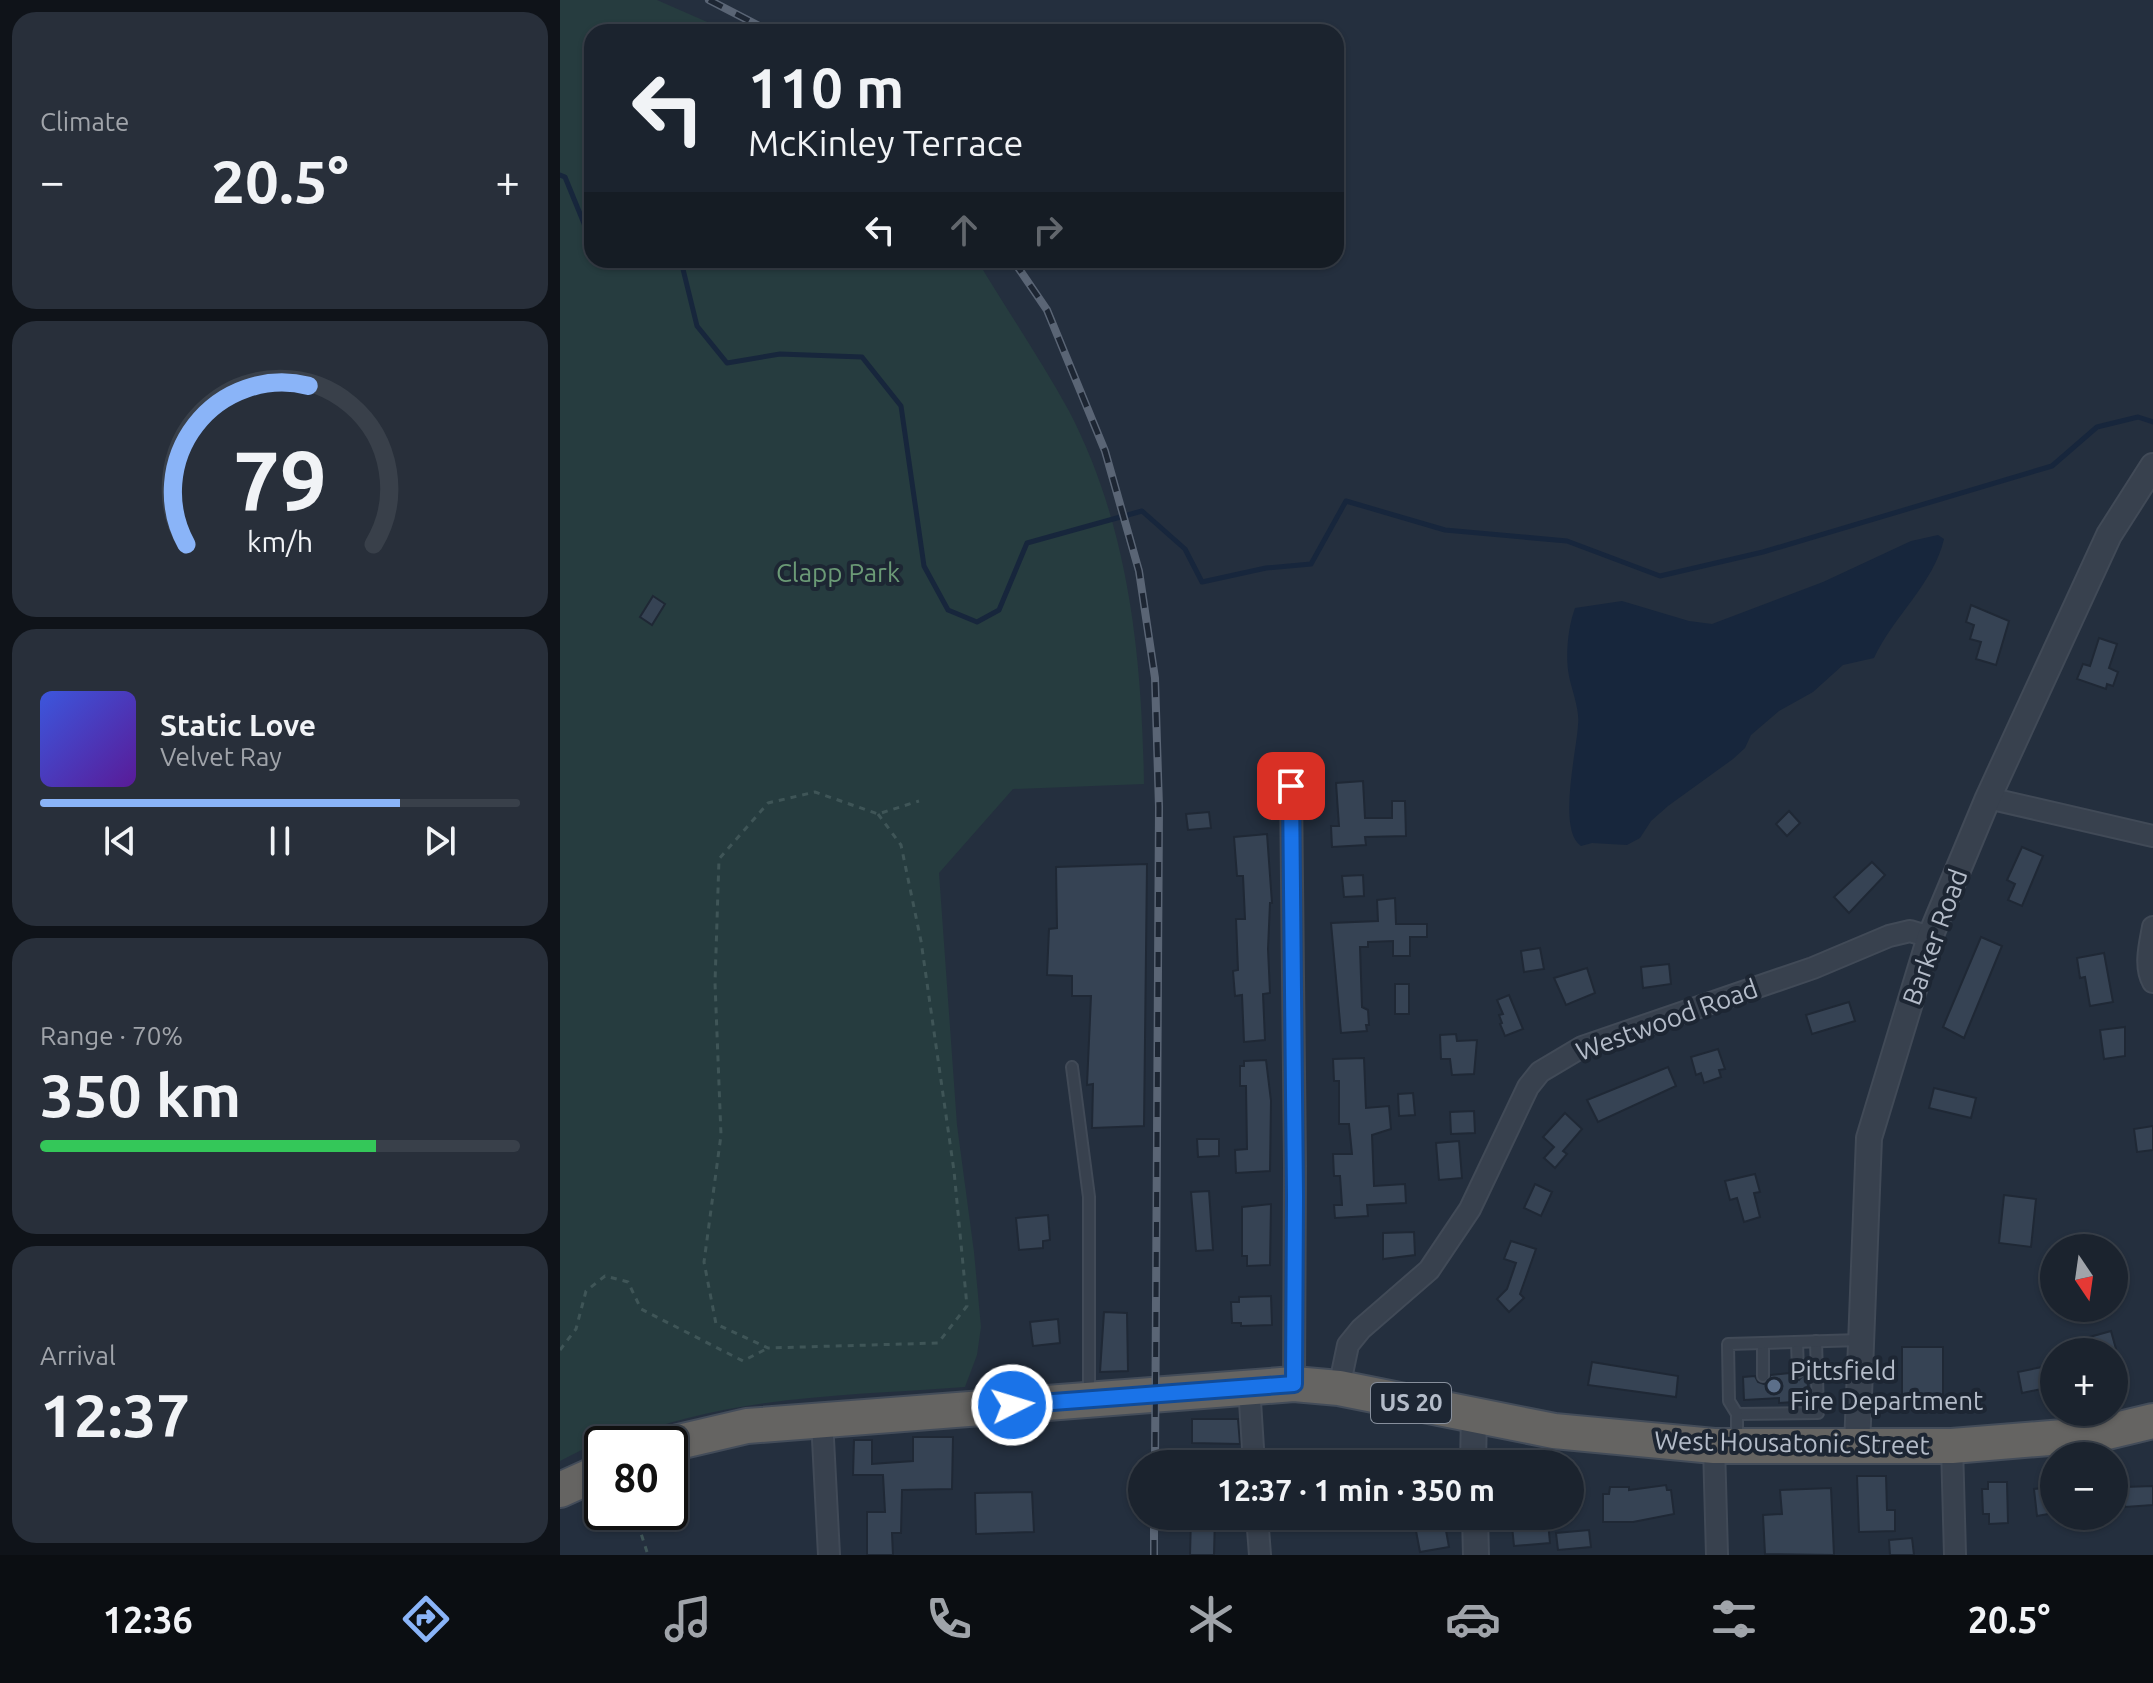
<!DOCTYPE html>
<meta charset="utf-8">
<style>
:root{--surface:#1b232e;--page:#282f3a;--text:#f1f3f6;--muted:#a0a4aa;--line:#39404a;--accent:#8ab4f8}
body{margin:0;font-family:Ubuntu,sans-serif;background:var(--page);color:var(--text);height:100vh;display:flex;flex-direction:column;font-size:30px;white-space:nowrap}
*{box-sizing:border-box;margin:0}
p{font-size:26px;color:var(--muted)}
.icon{flex:none;width:44px;height:44px;fill:none;stroke:currentColor;stroke-width:2;stroke-linecap:round;stroke-linejoin:round}
.map{position:relative;flex:1;overflow:hidden}
.side{display:flex;flex-direction:column;gap:12px;padding:12px;background:#0f1319;width:560px}
.side>*{flex:none}
.hud{position:absolute;left:24px;top:24px;width:760px;height:244px;border-radius:24px;box-shadow:0 2px 6px #0004,0 0 0 2px var(--line);background:#1b232e;color:var(--text);overflow:hidden}
.needle{width:52px;rotate:167deg}
.tools{position:absolute;left:1480px;top:1234px;display:grid;gap:16px}
.tools a{display:grid;place-items:center;width:88px;height:88px;border-radius:50%;background:var(--surface);box-shadow:0 2px 6px #0004,0 0 0 2px var(--line);font-size:40px}
.speed{position:absolute;left:24px;top:1426px;display:flex;gap:16px;font-size:40px;font-weight:700;text-align:center}
.speed>*{display:grid;place-content:center;width:104px;height:104px;border-radius:50%;background:var(--surface);box-shadow:0 2px 6px #0004,0 0 0 2px var(--line);line-height:1}
.speed .limit{border:4px solid #111;border-radius:12px;background:#fff;color:#111}
.pin{position:absolute;display:grid;place-items:center;width:68px;height:68px;color:#fff;margin:-34px;border-radius:16px;box-shadow:0 4px 12px #0006}
.me{position:absolute;width:88px;margin:-44px;rotate:85deg;stroke-linejoin:round;filter:drop-shadow(0 0 6px #0008)}
.turn{display:flex;align-items:center;gap:28px;height:168px;padding:0 32px;font-size:36px}
.turn .icon{width:104px;height:104px;stroke-width:2.5}
.turn b{display:block;font-size:56px;line-height:68px}
.lanes{display:flex;align-items:center;height:76px;padding:0 32px;background:#0003;justify-content:center;gap:40px;direction:ltr}
.lanes .off{opacity:.35}
.big{font-size:60px;font-weight:600;line-height:1.1}
.side .card{flex:1;display:flex;flex-direction:column;justify-content:center;gap:12px;min-width:0;padding:0 28px;border-radius:24px;background:var(--page)}
.side .dial{align-items:center;gap:0}
.dial svg{height:208px;overflow:visible;fill:none;stroke:var(--line);stroke-width:7;stroke-linecap:round;text-anchor:middle}
.dial text{fill:var(--text);stroke:none}
.song{display:flex;align-items:center;gap:24px}
.cover{width:96px;height:96px;border-radius:12px;background:linear-gradient(135deg,hsl(230 70% 55%),hsl(270 70% 35%))}
.played{height:8px;border-radius:4px;background:linear-gradient(90deg,var(--accent) 75%,var(--line) 75%)}
.keys{display:flex;justify-content:space-around;direction:ltr}
.heat{display:flex;justify-content:space-between;align-items:center;font-size:44px;direction:ltr}
.charge{height:12px;border-radius:6px;background:linear-gradient(90deg,#34c759 70%,var(--line) 0)}
.trip{position:absolute;left:568px;top:1450px;width:456px;height:80px;border-radius:40px;background:var(--surface);box-shadow:0 2px 6px #0004,0 0 0 2px var(--line);font-weight:600;line-height:80px;text-align:center}
.menu{display:flex;height:128px;justify-content:space-around;align-items:center;background:#0b0e12;color:var(--muted)}
.menu .icon{width:56px;height:56px}
.menu .active{color:var(--accent)}
.menu b{font-size:36px;color:var(--text)}
main{display:flex;flex:1;min-height:0}
.map>svg:first-child{display:block}
</style>
<main>
<section class="side">
<div class="card"><p>Climate</p>
<div class="heat"><a>−</a><b class="big">20.5°</b><a>+</a></div>
</div>
<div class="card dial"><svg viewBox="0 0 100 80">
<path d="M14 69A42 42 0 1 1 86 69"/>
<path d="M14 69A42 42 0 0 1 61 8" stroke="#8ab4f8"/>
<text x="50" y="56" font-size="32" font-weight="700">79</text>
<text x="50" y="72" font-size="11">km/h</text>
</svg></div>
<div class="card">
<div class="song"><i class="cover"></i><div><b>Static Love</b><p>Velvet Ray</p></div></div>
<div class="played"></div>
<div class="keys"><svg class="icon" aria-label="previous" viewBox="0 0 24 24"><path d="M18 5L8 12l10 7zM5 5v14"/></svg><svg class="icon" aria-label="pause" viewBox="0 0 24 24"><path d="M8 5v14M16 5v14"/></svg><svg class="icon" aria-label="next" viewBox="0 0 24 24"><path d="M6 5l10 7-10 7zM19 5v14"/></svg></div>
</div>
<div class="card"><p>Range · 70%</p><b class="big">350 km</b><div class="charge"></div></div>
<div class="card"><p>Arrival</p><b class="big">12:37</b></div>
</section>
<div class="map">
<svg width="1593" height="1555" viewBox="0 0 1593 1555">
<rect width="100%" height="100%" fill="#242f3e"/>
<path fill="#263c3f" d="M0,0H97L170,32H32V260H417C447,310 481,360 509,411C569,526 582,657 584,784L453,789L379,873L397,1125L414,1252L421,1327L417,1355L405,1387C286,1396 165,1395 54,1443L51,1435L0,1461Z"/>
<path fill="#17263c" d="M1378,535L1384,539C1374,583 1333,617 1314,658L1283,665L1253,692L1219,711L1191,735L1185,748L1173,759L1108,806L1091,821L1080,838L1067,845L1032,843L1021,846C997,830 1017,750 1018,725C1020,710 1012,691 1009,676C1005,656 1008,627 1015,608L1062,601L1129,621L1152,624L1263,582L1351,541Z"/>
<g fill="none" stroke-linecap="round" stroke-linejoin="round">
<g stroke="#17263c" stroke-width="5">
<polyline points="0,175 5,177 32,243"/>
<polyline points="39,260 40,263 121,261 137,326 167,363 220,354 302,357 341,406 364,566 388,610 417,622 439,610 467,543 582,511 625,549 642,582 706,568 751,564 786,501 885,530 1007,541 1100,576 1203,552 1492,466 1537,427 1578,417 1593,422"/>
</g>
</g>
<g fill="#364354" stroke="#1f2835" stroke-width="2">
<polygon points="93,596 105,604 92,625 80,617"/>
<polygon points="1411,605 1449,621 1436,665 1416,659 1421,642 1410,639 1414,625 1406,622"/>
<polygon points="1539,638 1557,644 1549,668 1558,672 1553,686 1547,684 1546,689 1517,679 1523,664 1530,666"/>
<polygon points="803,781 805,818 832,818 832,801 845,801 846,836 805,837 806,845 772,847 771,826 779,826 776,783"/>
<polygon points="1229,811 1240,823 1227,836 1216,824"/>
<polygon points="649,812 651,828 628,830 626,814"/>
<polygon points="707,834 712,903 710,903 708,949 710,993 703,994 705,1040 684,1042 682,995 675,996 673,971 678,970 676,919 685,919 683,876 677,876 674,837"/>
<polygon points="1462,847 1483,856 1462,906 1448,900 1455,884 1447,880"/>
<polygon points="1312,862 1325,875 1289,913 1274,897"/>
<polygon points="587,864 584,1126 532,1128 533,1084 527,1085 531,996 512,996 512,976 487,975 489,929 497,928 496,867"/>
<polygon points="803,875 804,896 784,897 782,876"/>
<polygon points="835,898 836,924 867,924 867,937 850,937 850,956 833,956 833,941 808,942 808,947 800,947 802,1007 808,1010 809,1025 806,1025 807,1031 781,1033 771,923 818,921 817,900"/>
<polygon points="1421,937 1442,946 1404,1038 1383,1027"/>
<polygon points="980,948 984,969 964,972 961,951"/>
<polygon points="1544,953 1553,1002 1530,1006 1525,977 1520,978 1517,958"/>
<polygon points="1109,964 1111,984 1083,988 1081,967"/>
<polygon points="1027,968 1035,993 1006,1005 994,978"/>
<rect x="835" y="984" width="14" height="30"/>
<polygon points="949,995 963,1029 945,1036 940,1024 942,1023 939,1015 943,1014 937,1000"/>
<polygon points="1289,1002 1295,1021 1252,1034 1246,1015"/>
<polygon points="1565,1027 1565,1056 1544,1059 1540,1030"/>
<polygon points="896,1034 897,1041 917,1040 914,1074 892,1075 890,1059 881,1059 880,1035"/>
<polygon points="1158,1049 1165,1069 1159,1070 1161,1077 1144,1083 1141,1073 1136,1075 1131,1057"/>
<polygon points="804,1058 806,1108 829,1106 831,1129 812,1135 814,1186 845,1184 846,1203 807,1205 808,1216 775,1218 774,1205 782,1205 780,1176 774,1176 773,1154 792,1154 789,1124 779,1124 779,1081 774,1081 773,1059"/>
<polygon points="706,1060 711,1101 710,1171 676,1173 675,1150 687,1149 686,1086 680,1086 680,1066 684,1066 684,1061"/>
<polygon points="1108,1067 1116,1086 1038,1122 1027,1100"/>
<polygon points="1374,1088 1416,1098 1411,1118 1369,1108"/>
<polygon points="853,1093 855,1115 839,1116 838,1094"/>
<polygon points="914,1111 915,1133 891,1134 890,1112"/>
<polygon points="1005,1113 1022,1129 1003,1151 1007,1154 995,1168 984,1158 994,1147 983,1137"/>
<polygon points="1593,1126 1593,1150 1577,1152 1574,1129"/>
<polygon points="637,1139 659,1139 659,1156 638,1157"/>
<polygon points="899,1141 902,1178 879,1180 876,1143"/>
<polygon points="1195,1174 1200,1192 1194,1193 1200,1217 1184,1222 1177,1198 1170,1200 1165,1181"/>
<polygon points="975,1184 992,1192 981,1216 964,1208"/>
<polygon points="649,1191 653,1250 636,1251 631,1192"/>
<polygon points="1444,1195 1476,1199 1471,1247 1439,1243"/>
<polygon points="711,1204 710,1265 687,1266 687,1256 682,1256 682,1207"/>
<polygon points="488,1215 490,1240 483,1241 483,1248 459,1250 456,1218"/>
<polygon points="854,1232 855,1255 823,1259 823,1233"/>
<polygon points="951,1241 976,1249 960,1294 964,1298 949,1312 937,1299 947,1289 956,1263 944,1259"/>
<polygon points="711,1296 712,1325 681,1326 681,1323 672,1323 671,1302 679,1302 679,1297"/>
<polygon points="544,1312 567,1313 568,1371 540,1372"/>
<polygon points="498,1319 500,1343 473,1346 470,1322"/>
<polygon points="1551,1331 1556,1349 1530,1352 1526,1338"/>
<polygon points="1342,1347 1383,1347 1383,1395 1369,1395 1368,1399 1342,1399"/>
<polygon points="1032,1362 1118,1376 1116,1397 1028,1385"/>
<polygon points="1482,1367 1486,1388 1462,1393 1458,1372"/>
<polygon points="1246,1372 1250,1401 1219,1403 1219,1398 1184,1400 1183,1377 1195,1376 1198,1382 1204,1384 1211,1375 1230,1373 1239,1380"/>
<polygon points="632,1419 678,1419 680,1444 632,1443"/>
<polygon points="353,1437 393,1437 392,1489 342,1490 341,1533 332,1533 333,1555 307,1555 307,1512 325,1512 323,1475 293,1475 294,1440 312,1440 312,1464 353,1461"/>
<polygon points="1297,1476 1326,1476 1327,1510 1335,1510 1335,1531 1299,1532"/>
<polygon points="1428,1482 1447,1482 1448,1523 1429,1524 1429,1514 1423,1514 1422,1489 1428,1489"/>
<polygon points="1106,1485 1107,1490 1111,1490 1114,1514 1073,1522 1043,1522 1043,1494 1049,1494 1050,1487 1069,1487 1069,1490"/>
<polygon points="1593,1486 1593,1505 1565,1507 1564,1487"/>
<polygon points="1494,1487 1494,1513 1477,1516 1474,1489"/>
<polygon points="1271,1488 1274,1555 1205,1554 1203,1515 1222,1514 1220,1490"/>
<polygon points="472,1492 474,1532 416,1534 415,1493"/>
<polygon points="631,1516 655,1516 654,1555 630,1555"/>
<polygon points="711,1516 770,1516 770,1527 711,1529"/>
<polygon points="988,1522 990,1543 954,1546 952,1526"/>
<polygon points="885,1525 889,1547 860,1552 856,1531"/>
<polygon points="1029,1530 1031,1547 998,1550 996,1533"/>
<polygon points="1352,1538 1354,1555 1330,1555 1329,1540"/>
</g>
<g fill="none" stroke-linecap="round" stroke-linejoin="round">
<g stroke="#414a57" stroke-width="14">
<g id="service">
<polyline points="512,1067 529,1197 529,1396"/>
<polyline points="1237,1342 1238,1372"/>
<polyline points="1203,1343 1203,1376"/>
<polyline points="1177,1414 1258,1413 1256,1341"/>
<polyline points="1177,1441 1177,1414 1169,1401 1168,1344 1300,1340"/>
</g>
</g>
<g stroke="#414a57" stroke-width="24">
<g id="minor">
<polyline points="731,786 735,1166 734,1384"/>
<polyline points="1428,798 1593,836"/>
<path d="M1593,927C1590,944 1584,966 1593,982"/>
<polyline points="689,1386 694,1464"/>
<polyline points="779,1388 788,1345 801,1329 869,1270 910,1209 968,1087 980,1072 1022,1047 1253,968 1329,936 1350,931 1370,937"/>
<polyline points="262,1420 269,1555"/>
<polyline points="1154,1446 1157,1555"/>
<polyline points="1392,1446 1395,1555"/>
<polyline points="697,1516 700,1555"/>
</g>
</g>
<g stroke="#414a57" stroke-width="28">
<g id="tertiary">
<polyline points="1297,1447 1309,1138 1370,937 1428,798 1549,535 1593,466"/>
<polyline points="913,1464 914,1413"/>
<polyline points="915,1516 916,1555"/>
</g>
</g>
<g stroke="#434c59" stroke-width="38">
<g id="trunk">
<polyline points="110,1444 187,1426 734,1384 779,1388 994,1431 1154,1446 1392,1446 1539,1434 1593,1421"/>
<polyline points="0,1490 42,1471"/>
</g>
</g>
<g stroke="#3f5557" stroke-width="3" stroke-dasharray="6 6" stroke-linecap="butt">
<polyline points="318,814 341,845 361,941 394,1171 407,1306 378,1343 208,1348 156,1324 144,1262 161,1135 155,983 159,859 208,803 255,792 318,814 359,801"/>
<polyline points="0,1350 16,1329 26,1291 45,1276 68,1282 81,1309 183,1361 208,1348"/>
<polyline points="74,1512 88,1555"/>
</g>
<use href="#service" stroke="#38414e" stroke-width="10"/>
<use href="#minor" stroke="#38414e" stroke-width="20"/>
<use href="#tertiary" stroke="#38414e" stroke-width="24"/>
<use href="#trunk" stroke="#656462" stroke-width="34"/>
<g stroke="#5a6575" stroke-width="8">
<g id="rail">
<polyline points="149,0 211,32"/>
<polyline points="453,260 487,310 545,451 579,571 595,678 599,807 595,1464"/>
<polyline points="594,1555 594,1516"/>
</g>
</g>
<use href="#rail" stroke="#1d2633" stroke-width="5" stroke-dasharray="15" stroke-linecap="butt"/>
</g>
<g fill="none" stroke-linecap="round" stroke-linejoin="round">
<g stroke="#114b97" stroke-width="20">
<polyline id="route" points="452,1405 734,1384 735,1196 731,786"/>
</g>
<use href="#route" stroke="#1a73e8" stroke-width="14"/>
</g>
<circle fill="#5c6f8a" stroke="#1d2633" stroke-width="3" cx="1214" cy="1386" r="8"/>
<g text-anchor="middle" stroke-width="8" stroke-linejoin="round" paint-order="stroke">
<rect fill="#1d2633" stroke="#878f9c" stroke-width="2" x="811" y="1383" width="80" height="40" rx="6"/>
<g font-size="24" font-weight="bold" fill="#b4bcc9">
<text x="851" y="1411">US 20</text>
</g>
<g font-size="26" fill="#6b9a76" stroke="#1d2633">
<text x="278" y="582">Clapp Park</text>
</g>
<g font-size="26" fill="#b4bcc9" stroke="#1d2633">
<text transform="translate(1375 937) rotate(-70)" y="9">Barker Road</text>
<text transform="translate(1107 1020) rotate(-20)" y="9">Westwood Road</text>
<text transform="translate(1232 1443) rotate(1)" y="9">West Housatonic Street</text>
</g>
<g font-size="26" fill="#b4bcc9" stroke="#1d2633" text-anchor="start">
<text x="1230" y="1380">Pittsfield<tspan x="1230" dy="30">Fire Department</tspan></text>
</g>
</g>
</svg>
<div class="tools">
<a><svg class="needle" viewBox="-14 -14 28 28"><path d="M0-13l5 13h-10z" fill="#e53935"/><path d="M0 13l5-13h-10z" fill="#a0a4aa"/></svg></a>
<a>+</a>
<a>−</a>
</div>
<div class="speed"><div class="limit">80</div></div>
<div class="pin" style="left:731px;top:786px;background:#d93025"><svg class="icon" aria-label="arrive" viewBox="0 0 24 24"><path d="M6 21V4h12l-3 4 3 4H6"/></svg></div>
<svg class="me" style="left:452px;top:1405px" viewBox="-20 -20 40 40"><circle r="17" fill="#1a73e8" stroke="#fff" stroke-width="3"/><path d="M0-11L8 9 0 5-8 9z" fill="#fff"/></svg>
<div class="trip">12:37 · 1 min · 350 m</div>
<div class="hud">
<div class="turn"><svg class="icon" aria-label="left" viewBox="0 0 24 24"><path d="M17 20v-9H6M10 6l-5 5 5 5"/></svg><div><b>110 m</b>McKinley Terrace</div></div>
<div class="lanes"><svg class="icon" aria-label="left" viewBox="0 0 24 24"><path d="M17 20v-9H6M10 6l-5 5 5 5"/></svg><svg class="icon off" aria-label="ahead" viewBox="0 0 24 24"><path d="M12 20V5M6 11l6-6 6 6"/></svg><svg class="icon off" aria-label="right" viewBox="0 0 24 24"><path d="M7 20v-9h11M14 6l5 5-5 5"/></svg></div>
</div>
</div>
</main>
<nav class="menu">
<b>12:36</b>
<svg class="icon active" aria-label="directions" viewBox="0 0 24 24"><path d="M12 3l9 9-9 9-9-9zM9 14v-3h6M13 9l2 2-2 2"/></svg>
<svg class="icon" aria-label="music" viewBox="0 0 24 24"><path d="M9 18V5l10-2v13"/><circle cx="6" cy="18" r="3"/><circle cx="16" cy="16" r="3"/></svg>
<svg class="icon" aria-label="phone" viewBox="0 0 24 24"><path d="M5 4h4l2 5-3 2q2 4 5 5l2-3 5 2v4C11 20 4 13 5 4z"/></svg>
<svg class="icon" aria-label="climate" viewBox="0 0 24 24"><path d="M12 3v18M4 7l16 10M4 17L20 7"/></svg>
<svg class="icon" aria-label="car" viewBox="0 0 24 24"><path d="M5 17H2v-5l4-1 3-4h7l3 4 3 1v5h-3M9 17h6M6 11h13"/><circle cx="7" cy="17" r="2"/><circle cx="17" cy="17" r="2"/></svg>
<svg class="icon" aria-label="filters" viewBox="0 0 24 24"><path d="M4 7h16M4 17h16"/><circle cx="9" cy="7" r="2"/><circle cx="15" cy="17" r="2"/></svg>
<b>20.5°</b>
</nav>
